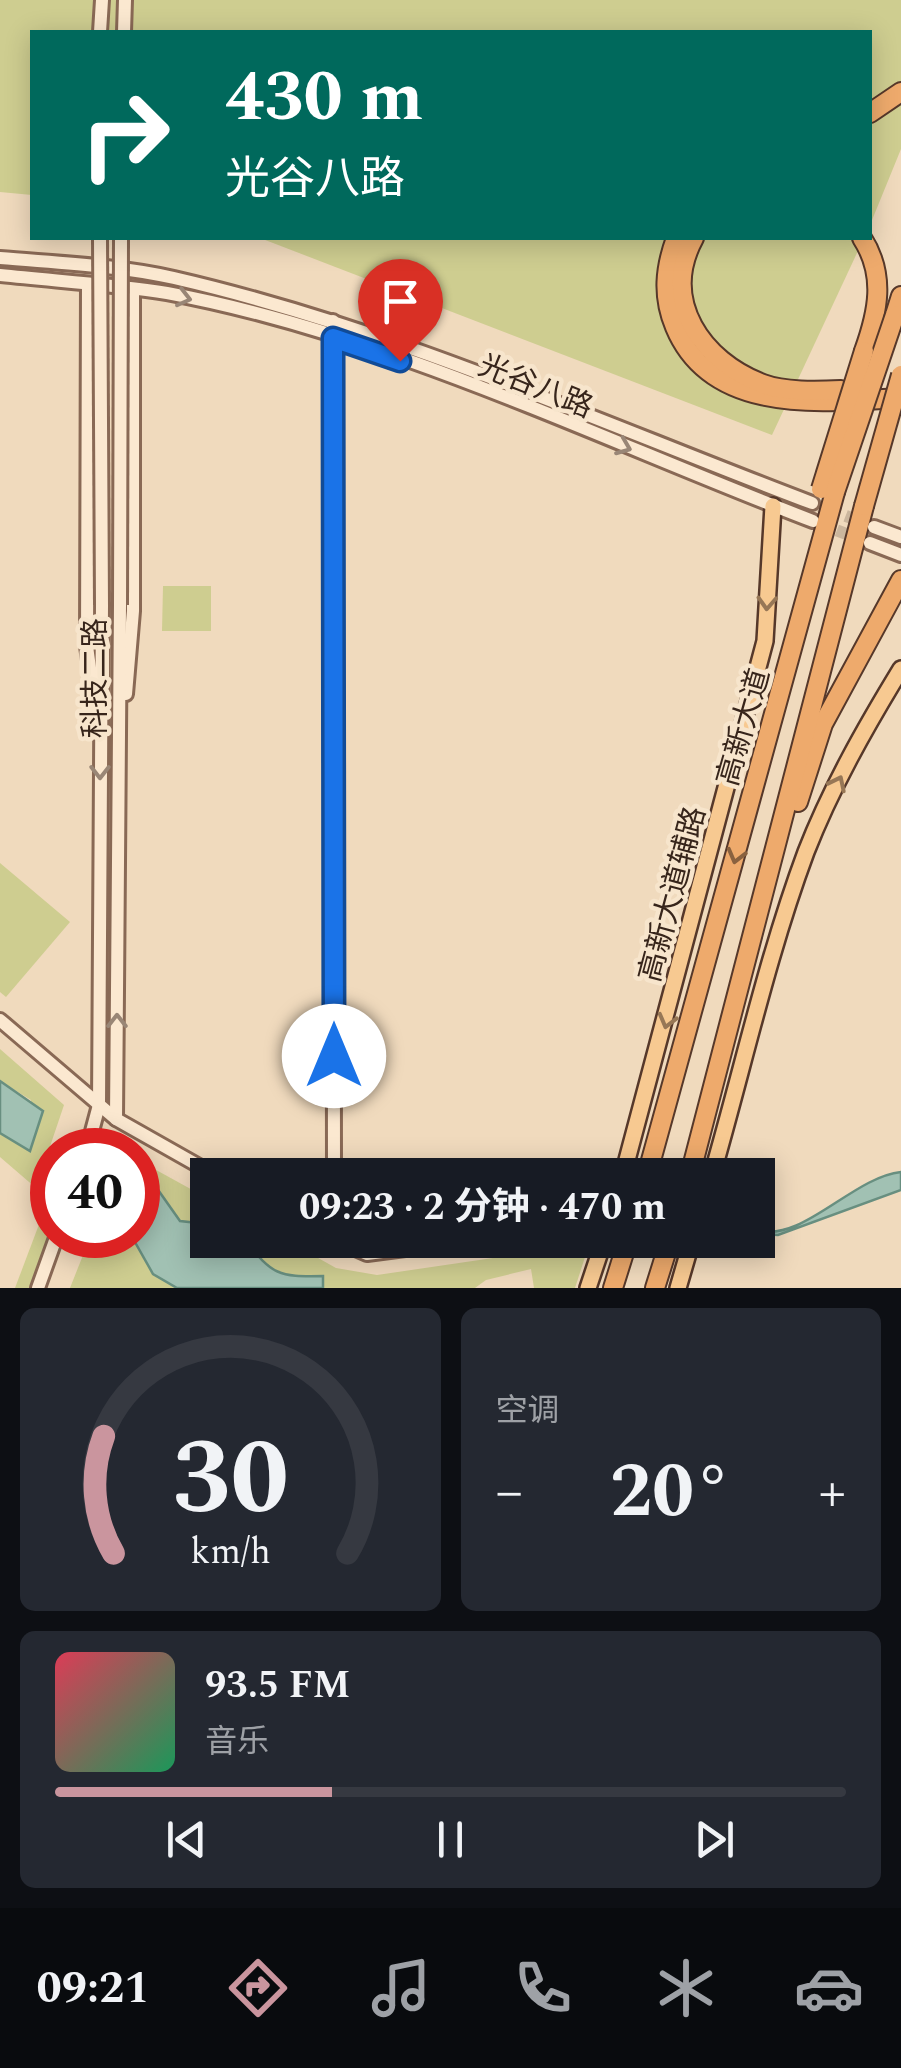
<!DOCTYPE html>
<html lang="zh">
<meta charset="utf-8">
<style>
:root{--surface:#171b24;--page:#242831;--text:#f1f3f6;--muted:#9ea1a6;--line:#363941;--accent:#ca959e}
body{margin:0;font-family:Spectral,"Noto Sans SC",serif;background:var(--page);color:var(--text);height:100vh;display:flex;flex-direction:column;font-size:38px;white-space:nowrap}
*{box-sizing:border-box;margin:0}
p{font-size:32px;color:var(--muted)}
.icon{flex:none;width:55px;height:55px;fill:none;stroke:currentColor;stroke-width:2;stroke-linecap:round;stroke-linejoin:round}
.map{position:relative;height:1288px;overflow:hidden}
.side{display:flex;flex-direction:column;gap:20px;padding:20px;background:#0d0f14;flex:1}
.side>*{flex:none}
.banner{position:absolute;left:30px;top:30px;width:842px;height:210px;border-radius:0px;box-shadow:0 5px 25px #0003;background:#00695c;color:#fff;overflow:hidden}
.speed{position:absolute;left:30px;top:1128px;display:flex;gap:20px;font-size:50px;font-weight:700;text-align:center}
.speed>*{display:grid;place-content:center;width:130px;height:130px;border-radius:50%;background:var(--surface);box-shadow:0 5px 25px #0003;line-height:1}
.speed .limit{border:15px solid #d22;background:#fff;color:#111}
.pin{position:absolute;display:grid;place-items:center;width:85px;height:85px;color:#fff;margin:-102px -42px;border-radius:50% 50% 50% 0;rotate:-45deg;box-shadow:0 0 10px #0007}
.pin .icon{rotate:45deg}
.me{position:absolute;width:110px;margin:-55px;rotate:0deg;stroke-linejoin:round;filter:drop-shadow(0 0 8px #0008)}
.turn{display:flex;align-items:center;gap:35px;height:210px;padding:0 30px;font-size:45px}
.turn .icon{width:130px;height:130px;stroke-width:2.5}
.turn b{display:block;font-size:70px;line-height:85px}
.big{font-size:75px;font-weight:700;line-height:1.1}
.side .tile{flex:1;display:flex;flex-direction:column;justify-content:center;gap:15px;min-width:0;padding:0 35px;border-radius:15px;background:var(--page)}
.side .dial{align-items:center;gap:0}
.dial svg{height:260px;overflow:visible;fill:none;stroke:var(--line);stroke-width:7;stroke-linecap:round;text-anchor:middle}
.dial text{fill:var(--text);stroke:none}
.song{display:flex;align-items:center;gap:30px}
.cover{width:120px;height:120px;border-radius:15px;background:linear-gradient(135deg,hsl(350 70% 55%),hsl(150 70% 35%))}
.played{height:10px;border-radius:5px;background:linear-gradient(90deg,var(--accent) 35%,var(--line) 35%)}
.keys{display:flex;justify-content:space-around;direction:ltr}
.heat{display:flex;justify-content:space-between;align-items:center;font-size:55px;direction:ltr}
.side .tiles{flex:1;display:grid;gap:20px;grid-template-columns:1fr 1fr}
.tile:last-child{grid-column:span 2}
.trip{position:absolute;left:190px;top:1158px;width:585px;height:100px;border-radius:0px;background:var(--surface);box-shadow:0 5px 25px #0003;font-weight:700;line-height:100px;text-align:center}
.tabs{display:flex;height:160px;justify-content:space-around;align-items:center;background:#090b0e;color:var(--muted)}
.tabs .icon{width:70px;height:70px}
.tabs .active{color:var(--accent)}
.tabs b{font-size:45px;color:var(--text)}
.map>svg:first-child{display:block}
</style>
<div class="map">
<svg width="901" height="1288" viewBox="0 0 901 1288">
<rect width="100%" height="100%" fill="#f0dabd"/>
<g fill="#cecd90">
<polygon points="0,0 901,0 901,149 870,225 870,32 32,32 32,195 0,192"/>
<polygon points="260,238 864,238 772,435"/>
<polygon points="163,586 211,586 211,631 162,631"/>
<polygon points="0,863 70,922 6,997 0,992"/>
<polygon points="0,1049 64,1105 36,1188 0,1157 0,1133 30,1151 31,1100 0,1081"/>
<polygon points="138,1160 207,1198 207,1224 180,1221 156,1187 138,1184"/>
<polygon points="52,1190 52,1226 29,1288 15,1288"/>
<polygon points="91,1235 131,1235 153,1274 177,1288 70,1288"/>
<path d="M244,1240H286L336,1268L377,1275L576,1246L586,1254L575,1288H534L531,1269L486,1280L475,1288H323V1276C277,1277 274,1275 244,1240Z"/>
</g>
<g fill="#a1c1b3" stroke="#688f80" stroke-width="2.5">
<polygon points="0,1081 43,1111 30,1151 0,1133"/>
<path d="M901,1172V1190L778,1235L758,1234V1230C802,1243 853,1177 901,1172Z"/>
<path d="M138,1184L156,1187L180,1221L207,1224L208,1240H244C274,1275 277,1277 323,1276V1288H177L153,1274L131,1235H138Z"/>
</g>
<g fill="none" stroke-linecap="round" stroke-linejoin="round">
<g stroke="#cbb69d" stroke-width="12" stroke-dasharray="12 6" stroke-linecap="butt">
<polyline points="812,503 867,524"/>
<polyline points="820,524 862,540"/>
</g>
<g stroke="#896955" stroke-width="18">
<g id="tertiary">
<polyline points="100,32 102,0"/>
<polyline points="124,32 125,0"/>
<path d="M0,258C58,263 117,265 174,278C395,329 601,423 812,503"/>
<path d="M0,275C55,281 112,284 167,293C385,333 606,442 813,521"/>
<polyline points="88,285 87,646 96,712"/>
<polyline points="333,321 334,1175"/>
<polyline points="874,527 901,537"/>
<polyline points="870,543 901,555"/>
<polyline points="126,694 133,611 133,290"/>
<polyline points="0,1020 116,1119 215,1175"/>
<polyline points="116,1119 120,605"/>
<polyline points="87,1150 99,1105 102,605"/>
<polyline points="335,1240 367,1254 474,1240"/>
<polyline points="38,1288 57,1235"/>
</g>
</g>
<g stroke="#56382a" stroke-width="20">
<g id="primary">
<polyline points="623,1175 765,641 773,506"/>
<path d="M712,1175C743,1068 767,957 806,852C831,788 865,728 901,669"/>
<polyline points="588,1288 604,1240"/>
<polyline points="678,1288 692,1240"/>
</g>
</g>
<g stroke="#56382a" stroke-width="22">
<g id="trunk">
<polyline points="870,113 901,92"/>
<path d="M676,238C665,268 662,296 675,327C712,416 823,402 901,398"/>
<path d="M694,238C660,301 702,361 763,384C784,392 817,391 841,390"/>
<path d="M862,238C886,275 878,312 864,351"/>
<polyline points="895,315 901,296"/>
<polyline points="798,802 823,724 901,580"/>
<polyline points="647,1175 835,492"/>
<polyline points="690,1175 864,506"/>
<polyline points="613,1288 628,1240"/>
<polyline points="655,1288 670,1240"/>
</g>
</g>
<use href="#tertiary" stroke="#fbe8d0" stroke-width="12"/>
<use href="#primary" stroke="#f7c991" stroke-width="15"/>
<use href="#trunk" stroke="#eeaa6c" stroke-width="18"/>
<g stroke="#896955" stroke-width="18" stroke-linecap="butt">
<g id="tertiary-bridge">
<polyline points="100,238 102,605"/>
<polyline points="120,605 121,238"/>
</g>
</g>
<g stroke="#56382a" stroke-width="22" stroke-linecap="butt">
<g id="trunk-bridge">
<polyline points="821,489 864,351"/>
<polyline points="835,492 895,315"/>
<polyline points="864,506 901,375"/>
</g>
</g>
<use href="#tertiary-bridge" stroke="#fbe8d0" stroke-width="12"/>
<use href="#trunk-bridge" stroke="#eeaa6c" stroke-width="18"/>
</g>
<defs><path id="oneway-chevron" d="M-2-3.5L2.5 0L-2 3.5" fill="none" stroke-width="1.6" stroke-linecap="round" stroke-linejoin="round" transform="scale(2.5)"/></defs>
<g stroke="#998676">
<use href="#oneway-chevron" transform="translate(184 298) rotate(14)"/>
<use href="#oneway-chevron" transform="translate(624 447) rotate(22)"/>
<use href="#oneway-chevron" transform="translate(100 772) rotate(90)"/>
<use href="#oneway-chevron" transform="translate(117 1021) rotate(-90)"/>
</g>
<g stroke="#977756">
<use href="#oneway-chevron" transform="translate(767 603) rotate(93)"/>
<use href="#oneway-chevron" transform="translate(838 783) rotate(-64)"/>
<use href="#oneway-chevron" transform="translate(667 1021) rotate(105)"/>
</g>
<use stroke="#89613f" href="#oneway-chevron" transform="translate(736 856) rotate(105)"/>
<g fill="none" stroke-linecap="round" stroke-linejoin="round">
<g stroke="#114b97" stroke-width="25">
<polyline id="route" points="334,1056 333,338 400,361"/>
</g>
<use href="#route" stroke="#1a73e8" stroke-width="18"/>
</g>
<g text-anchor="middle" stroke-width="9" stroke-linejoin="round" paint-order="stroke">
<g font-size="30" fill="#37251b" stroke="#f7e5cc">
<text transform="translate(536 386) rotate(22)" y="10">光谷八路</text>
<text transform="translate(95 678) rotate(-90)" y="10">科技二路</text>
<text transform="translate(743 727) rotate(-74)" y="10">高新大道</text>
<text transform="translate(672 894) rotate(-75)" y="10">高新大道辅路</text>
</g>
</g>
</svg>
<div class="speed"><div class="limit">40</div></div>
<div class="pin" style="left:400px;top:361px;background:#d93025"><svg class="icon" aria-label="arrive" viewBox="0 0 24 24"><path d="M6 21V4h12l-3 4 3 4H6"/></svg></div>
<svg class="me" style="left:334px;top:1056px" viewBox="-20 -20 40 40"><circle r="19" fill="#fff"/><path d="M0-13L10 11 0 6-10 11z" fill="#1a73e8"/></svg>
<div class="trip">09:23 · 2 分钟 · 470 m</div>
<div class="banner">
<div class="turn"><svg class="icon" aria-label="right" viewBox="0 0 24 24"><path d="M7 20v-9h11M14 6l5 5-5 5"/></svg><div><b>430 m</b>光谷八路</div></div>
</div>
</div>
<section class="side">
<div class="tiles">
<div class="tile dial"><svg viewBox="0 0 100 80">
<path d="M14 69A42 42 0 1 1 86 69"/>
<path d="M14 69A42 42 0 0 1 11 33" stroke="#ca959e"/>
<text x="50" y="56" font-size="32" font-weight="700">30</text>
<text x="50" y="72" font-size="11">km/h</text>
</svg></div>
<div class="tile"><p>空调</p>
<div class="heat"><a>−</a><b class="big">20°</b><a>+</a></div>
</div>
<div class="tile">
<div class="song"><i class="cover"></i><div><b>93.5 FM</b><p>音乐</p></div></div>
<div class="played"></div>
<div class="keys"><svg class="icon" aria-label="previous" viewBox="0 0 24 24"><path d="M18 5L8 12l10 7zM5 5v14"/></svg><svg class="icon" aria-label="pause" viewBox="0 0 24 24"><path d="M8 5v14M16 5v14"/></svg><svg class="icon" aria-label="next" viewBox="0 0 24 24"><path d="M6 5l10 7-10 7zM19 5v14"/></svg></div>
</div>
</div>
</section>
<nav class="tabs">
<b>09:21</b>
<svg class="icon active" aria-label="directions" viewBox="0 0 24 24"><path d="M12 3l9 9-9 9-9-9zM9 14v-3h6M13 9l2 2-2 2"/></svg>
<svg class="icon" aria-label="music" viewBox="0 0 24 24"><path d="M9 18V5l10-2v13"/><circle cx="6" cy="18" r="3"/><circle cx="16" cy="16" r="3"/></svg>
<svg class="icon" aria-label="phone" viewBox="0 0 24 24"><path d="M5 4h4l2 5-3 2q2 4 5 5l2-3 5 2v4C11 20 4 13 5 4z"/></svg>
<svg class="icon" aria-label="climate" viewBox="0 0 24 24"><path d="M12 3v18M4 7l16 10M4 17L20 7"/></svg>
<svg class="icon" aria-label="car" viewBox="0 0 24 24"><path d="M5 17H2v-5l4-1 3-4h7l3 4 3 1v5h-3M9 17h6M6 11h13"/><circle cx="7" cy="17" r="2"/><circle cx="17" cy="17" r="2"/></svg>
</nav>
